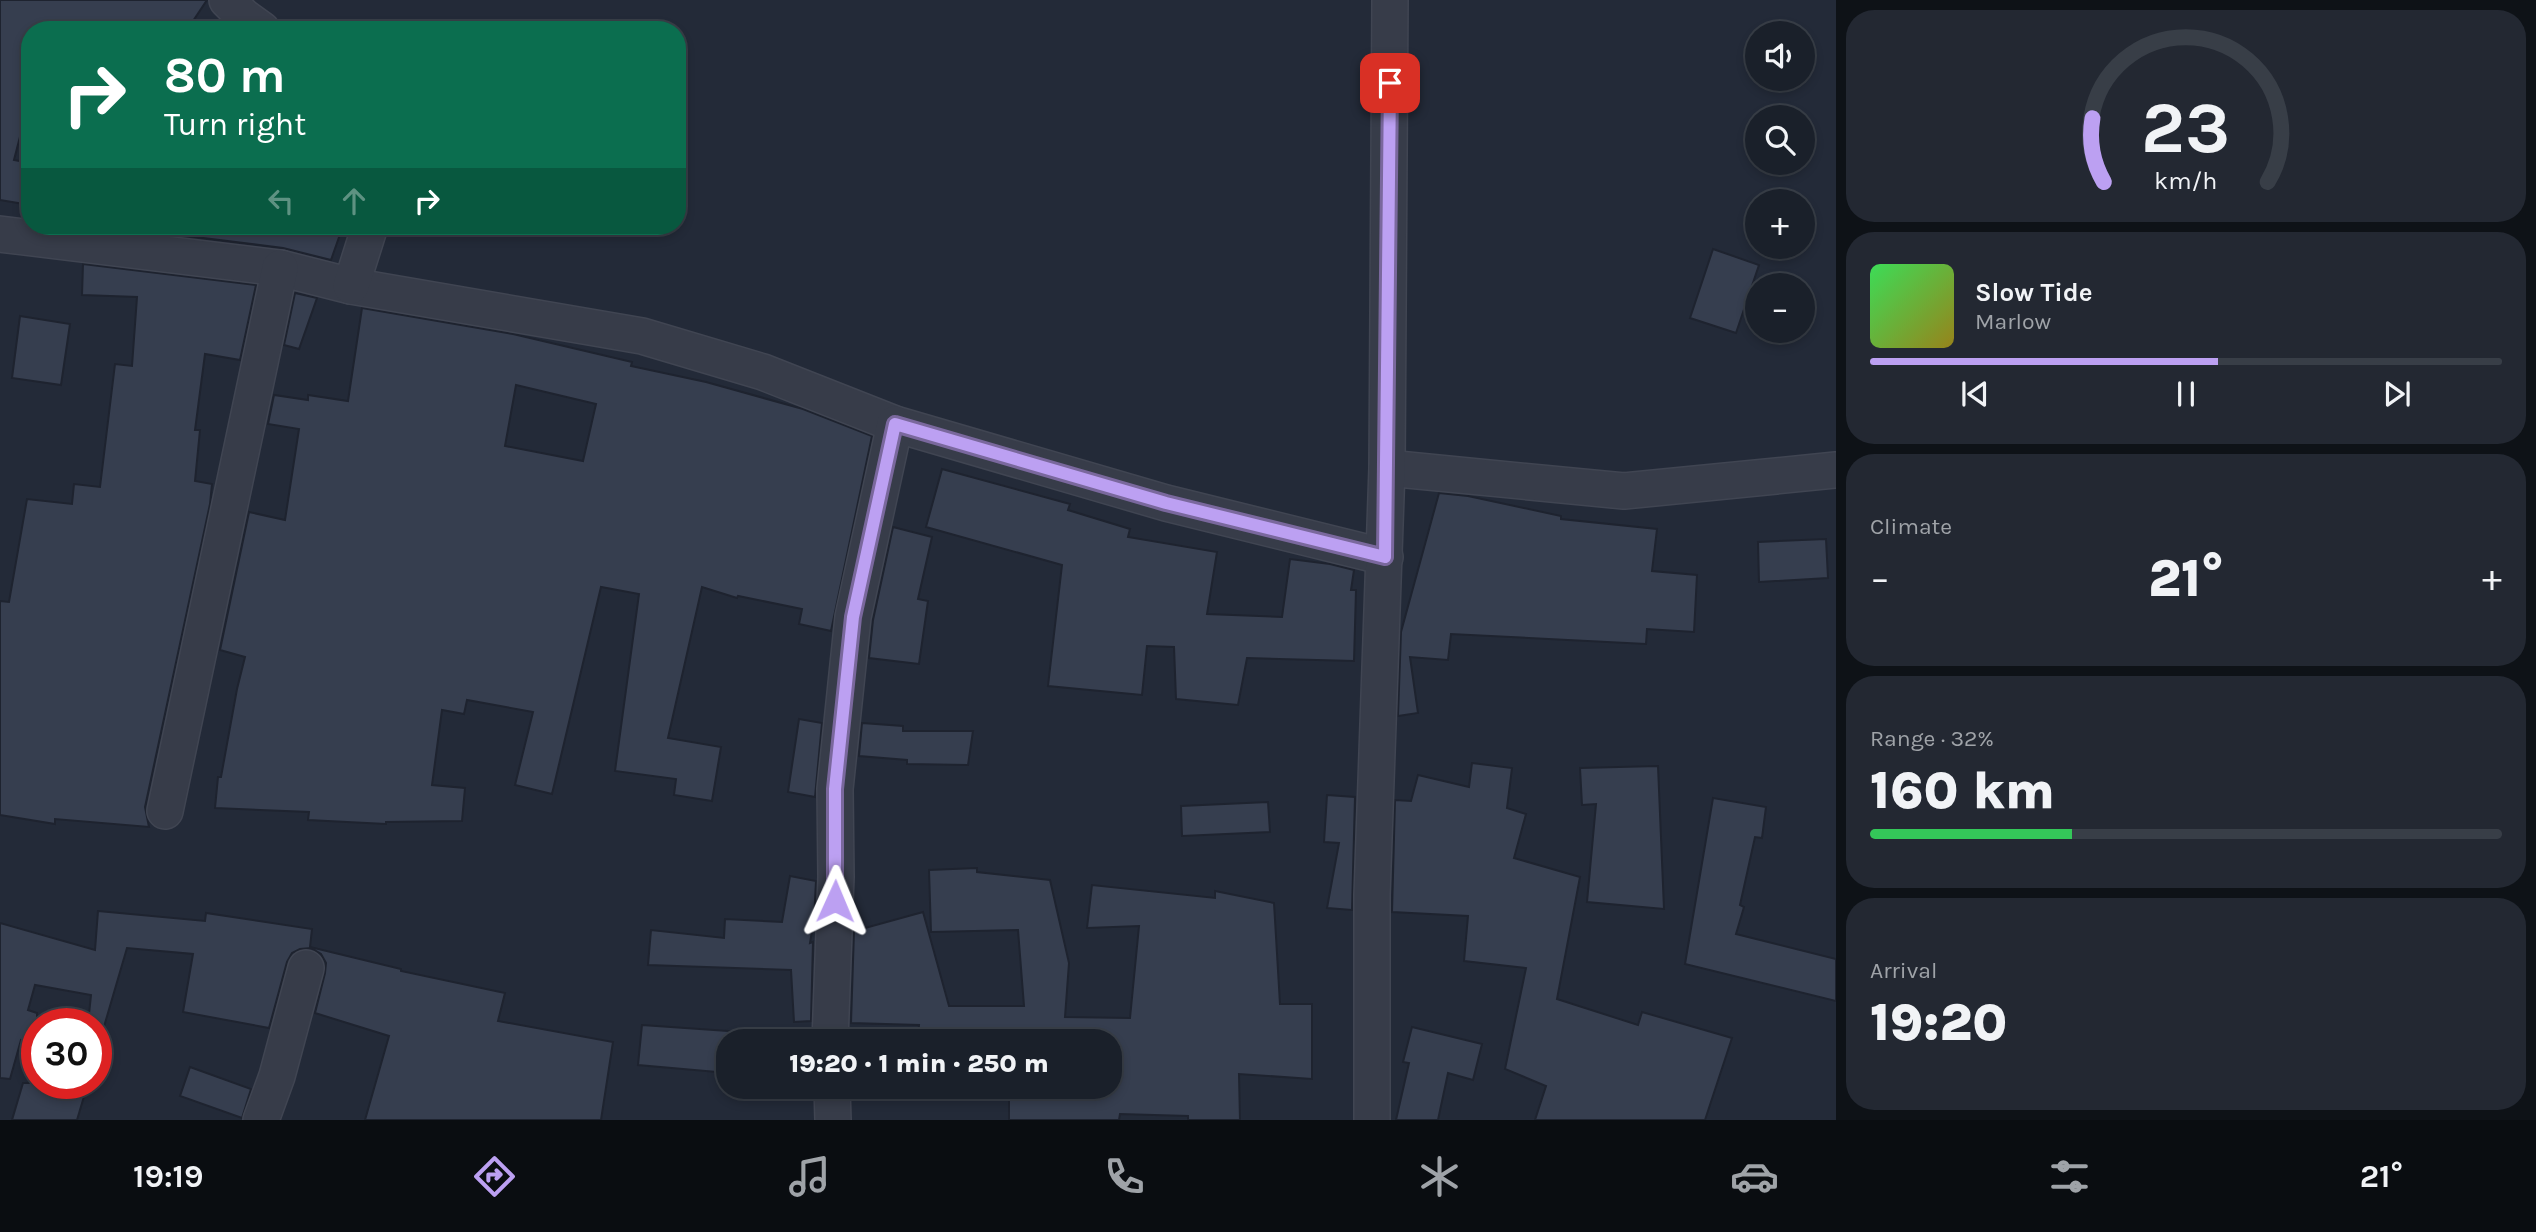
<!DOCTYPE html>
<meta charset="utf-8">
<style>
:root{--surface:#1a202a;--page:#232832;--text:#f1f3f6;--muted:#9fa3a8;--line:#383e47;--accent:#bca0f2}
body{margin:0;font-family:Karla,sans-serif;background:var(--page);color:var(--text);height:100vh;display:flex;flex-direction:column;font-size:26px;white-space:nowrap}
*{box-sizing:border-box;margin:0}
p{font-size:23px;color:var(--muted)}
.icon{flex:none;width:38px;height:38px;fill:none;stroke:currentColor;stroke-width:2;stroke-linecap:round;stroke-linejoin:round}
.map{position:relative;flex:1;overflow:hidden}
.drawer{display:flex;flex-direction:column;gap:10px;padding:10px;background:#0e1217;width:700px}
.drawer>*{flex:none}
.hud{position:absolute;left:21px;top:21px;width:665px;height:214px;border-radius:28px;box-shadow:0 4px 10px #0003,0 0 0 2px var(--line);background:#0b6e4f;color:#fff;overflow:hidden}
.tools{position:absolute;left:1745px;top:21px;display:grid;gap:14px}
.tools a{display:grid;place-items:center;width:70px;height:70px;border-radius:50%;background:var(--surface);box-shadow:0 4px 10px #0003,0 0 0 2px var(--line);font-size:35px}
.speed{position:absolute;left:21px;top:1008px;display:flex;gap:14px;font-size:35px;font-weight:700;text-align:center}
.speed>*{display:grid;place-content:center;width:91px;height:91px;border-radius:50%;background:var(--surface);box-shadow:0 4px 10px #0003,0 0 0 2px var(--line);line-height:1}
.speed .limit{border:10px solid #d22;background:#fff;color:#111}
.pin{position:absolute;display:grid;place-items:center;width:60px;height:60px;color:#fff;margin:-30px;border-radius:14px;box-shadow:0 4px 10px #0006}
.me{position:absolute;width:77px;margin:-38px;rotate:1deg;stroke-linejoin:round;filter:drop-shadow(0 0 5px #0008)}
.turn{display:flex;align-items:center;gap:24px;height:147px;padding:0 28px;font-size:32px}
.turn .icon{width:91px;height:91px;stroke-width:2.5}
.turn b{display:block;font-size:49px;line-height:60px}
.lanes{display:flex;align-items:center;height:66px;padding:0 28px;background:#0003;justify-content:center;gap:35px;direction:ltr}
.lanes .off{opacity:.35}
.big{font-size:52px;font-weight:800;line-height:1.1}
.drawer .widget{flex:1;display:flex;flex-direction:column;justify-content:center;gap:10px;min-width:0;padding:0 24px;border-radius:28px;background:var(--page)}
.drawer .dial{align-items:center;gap:0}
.dial svg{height:182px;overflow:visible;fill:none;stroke:var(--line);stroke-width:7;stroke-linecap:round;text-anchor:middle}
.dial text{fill:var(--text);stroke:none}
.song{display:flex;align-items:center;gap:21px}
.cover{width:84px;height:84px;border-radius:10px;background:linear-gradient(135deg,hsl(130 70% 55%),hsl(50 70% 35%))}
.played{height:7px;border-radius:4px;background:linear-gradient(90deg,var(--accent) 55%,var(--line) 55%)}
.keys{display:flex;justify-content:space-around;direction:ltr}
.heat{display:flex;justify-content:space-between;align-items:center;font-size:38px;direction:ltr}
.charge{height:10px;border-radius:5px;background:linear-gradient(90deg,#34c759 32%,var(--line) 0)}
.trip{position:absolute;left:716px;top:1029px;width:406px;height:70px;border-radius:28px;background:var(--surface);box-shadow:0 4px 10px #0003,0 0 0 2px var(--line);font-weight:800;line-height:70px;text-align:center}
.tab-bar{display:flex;height:112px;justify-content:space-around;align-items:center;background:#0a0d11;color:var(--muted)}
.tab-bar .icon{width:49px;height:49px}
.tab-bar .current{color:var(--accent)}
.tab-bar b{font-size:32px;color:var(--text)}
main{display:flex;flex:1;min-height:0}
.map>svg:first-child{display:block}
</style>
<main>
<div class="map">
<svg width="1836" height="1120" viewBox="0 0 1836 1120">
<rect width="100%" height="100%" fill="#232a38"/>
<g fill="#363e4f" stroke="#1e232f" stroke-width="2" fill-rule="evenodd">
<polygon points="0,0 207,0 187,30 30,30 30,98 14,160 30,163 30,205 0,200"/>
<polygon points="164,226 343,226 331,260 283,248 179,235 163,230"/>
<polygon points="1713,249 1759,265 1736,333 1690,318"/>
<polygon points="83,264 256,285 240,360 205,354 195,430 200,430 195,481 212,484 210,504 145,807 149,827 55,819 55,824 0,815 0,601 9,602 27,499 72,504 74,484 100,487 115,364 132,366 137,297 82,295"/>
<polygon points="295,293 317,298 299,349 284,345"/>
<path d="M362,308L513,334L632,362L631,366L706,382L803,409L872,436L831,631L799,624L802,609L738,596L737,598L702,587L668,738L721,747L712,801L674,795L676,779L615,771L639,594L601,587L552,794L515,785L533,712L467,700L464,714L442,710L432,785L465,788L462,821L386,822V824L308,820L309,812L215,808L218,777H221L237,689L245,657L220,650L249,512L285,520L299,429L268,424L274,395L308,400V395L348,401ZM516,385L596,404L583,461L505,446Z"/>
<polygon points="20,316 70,324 61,385 12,378"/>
<polygon points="942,469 1070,504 1068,510 1130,529 1128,537 1217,552 1207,614 1282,617 1290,559 1330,564 1354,570 1351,590 1356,590 1354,661 1247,658 1238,705 1176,699 1174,647 1147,646 1142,695 1048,686 1062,565 926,527"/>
<polygon points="1439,493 1468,496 1561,516 1561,519 1657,529 1652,571 1697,575 1694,632 1647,629 1646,644 1451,634 1448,660 1410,657 1418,713 1398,716 1401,632"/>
<polygon points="893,527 932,537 918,599 928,601 919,664 869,658 873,620"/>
<polygon points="1826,539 1828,578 1759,582 1758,542"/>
<polygon points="799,719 822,723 815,797 788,792"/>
<polygon points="862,723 903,726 903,731 973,731 968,765 907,764 907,760 859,756"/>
<polygon points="1472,763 1512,768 1507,808 1526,814 1514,858 1580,877 1557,999 1638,1025 1642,1012 1732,1038 1705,1120 1535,1120 1546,1086 1505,1069 1526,968 1464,961 1468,916 1392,912 1395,800 1411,801 1418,775 1469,787"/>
<polygon points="1658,766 1664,909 1587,902 1596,804 1582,805 1580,768"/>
<polygon points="1327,795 1355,797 1352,910 1327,908 1339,843 1324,842"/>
<polygon points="1713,798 1766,807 1762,838 1755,837 1740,905 1744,907 1736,934 1836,959 1836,1001 1685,964"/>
<polygon points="1268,802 1270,832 1182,836 1181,806"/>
<polygon points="977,868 977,872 1050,880 1069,963 1065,1017 1130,1018 1139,926 1087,928 1092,885 1215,898 1215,891 1274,903 1280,1004 1312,1004 1312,1079 1239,1074 1240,1120 1188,1120 1188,1116 1120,1114 1119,1120 1009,1120 1009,1087 1110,1087 1110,1041 918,1041 919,1025 851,1023 854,931 923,912 949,1006 1024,1006 1018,930 931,932 929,870"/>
<polygon points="790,876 816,881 814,919 810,943 813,942 811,1021 794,1022 791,970 648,965 651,930 724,938 725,919 782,922"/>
<polygon points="98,911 205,921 206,913 312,929 310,947 401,969 401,971 505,993 498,1021 613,1042 601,1120 365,1120 389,1036 315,1013 325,973 326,963 321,954 311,948 300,949 292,953 287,962 269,1028 183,1012 193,954 127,948 103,1030 96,1029 96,1024 88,1024 91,995 35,985 28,1010 37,1013 37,1044 21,1040 10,1079 0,1078 0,923 95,950"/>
<polygon points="642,1025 784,1035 784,1041 728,1041 728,1073 638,1065"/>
<polygon points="1412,1027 1482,1044 1473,1080 1448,1073 1438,1120 1396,1120 1409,1063 1403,1062"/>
<polygon points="190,1067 251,1089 242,1118 180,1096"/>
<polygon points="23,1083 88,1083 77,1120 12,1120"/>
</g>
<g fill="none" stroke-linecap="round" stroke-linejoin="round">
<g stroke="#404552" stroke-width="38">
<g id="minor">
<polyline points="227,0 244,17 262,30"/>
<polyline points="0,234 280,268 351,286 642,336 763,372 895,424 1166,503 1385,557"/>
<polyline points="351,286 370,226"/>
<polyline points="1387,468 1624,491 1836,470"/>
<polyline points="165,811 280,268"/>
<polyline points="830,1041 836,877 835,789 853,617 895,424"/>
<polyline points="832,1087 833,1120"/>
<polyline points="261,1120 277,1076 306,968"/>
<polyline points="1372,1120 1372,895 1387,468 1390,0"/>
</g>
</g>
<use href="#minor" stroke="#373c49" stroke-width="35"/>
</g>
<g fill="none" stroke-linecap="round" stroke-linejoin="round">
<g stroke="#7a689d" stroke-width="18">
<polyline id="route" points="835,901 835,789 853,617 895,424 1166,503 1385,557 1390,83"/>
</g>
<use href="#route" stroke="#bca0f2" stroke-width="12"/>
</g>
</svg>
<div class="tools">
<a><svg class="icon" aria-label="sound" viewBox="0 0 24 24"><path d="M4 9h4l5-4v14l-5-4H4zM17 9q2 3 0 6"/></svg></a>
<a><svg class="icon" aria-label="search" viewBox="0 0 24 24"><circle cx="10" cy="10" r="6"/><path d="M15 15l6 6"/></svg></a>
<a>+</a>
<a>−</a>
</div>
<div class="speed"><div class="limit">30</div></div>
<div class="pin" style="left:1390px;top:83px;background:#d93025"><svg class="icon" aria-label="arrive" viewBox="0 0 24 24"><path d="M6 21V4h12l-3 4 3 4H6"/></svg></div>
<svg class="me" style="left:835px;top:901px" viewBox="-20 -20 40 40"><path d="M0-17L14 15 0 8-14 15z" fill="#bca0f2" stroke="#fff" stroke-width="4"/></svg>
<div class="trip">19:20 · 1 min · 250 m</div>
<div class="hud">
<div class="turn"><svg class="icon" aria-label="right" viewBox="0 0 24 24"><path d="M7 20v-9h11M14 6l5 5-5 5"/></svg><div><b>80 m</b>Turn right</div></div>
<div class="lanes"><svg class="icon off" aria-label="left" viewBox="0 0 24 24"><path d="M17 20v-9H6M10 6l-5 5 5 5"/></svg><svg class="icon off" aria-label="ahead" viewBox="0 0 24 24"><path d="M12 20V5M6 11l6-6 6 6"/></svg><svg class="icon" aria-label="right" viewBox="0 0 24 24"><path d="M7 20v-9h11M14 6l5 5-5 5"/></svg></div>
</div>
</div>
<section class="drawer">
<div class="widget dial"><svg viewBox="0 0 100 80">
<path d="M14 69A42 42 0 1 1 86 69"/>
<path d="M14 69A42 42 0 0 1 9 41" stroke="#bca0f2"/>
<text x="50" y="56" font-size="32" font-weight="700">23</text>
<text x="50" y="72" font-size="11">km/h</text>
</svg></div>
<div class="widget">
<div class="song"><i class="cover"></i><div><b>Slow Tide</b><p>Marlow</p></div></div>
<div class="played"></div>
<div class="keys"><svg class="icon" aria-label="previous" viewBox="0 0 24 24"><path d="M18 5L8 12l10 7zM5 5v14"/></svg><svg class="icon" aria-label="pause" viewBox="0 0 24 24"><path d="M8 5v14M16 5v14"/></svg><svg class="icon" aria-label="next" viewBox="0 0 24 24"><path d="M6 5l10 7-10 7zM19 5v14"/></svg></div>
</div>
<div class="widget"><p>Climate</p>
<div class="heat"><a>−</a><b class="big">21°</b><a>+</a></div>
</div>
<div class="widget"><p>Range · 32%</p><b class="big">160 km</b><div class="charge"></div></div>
<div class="widget"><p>Arrival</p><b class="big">19:20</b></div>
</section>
</main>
<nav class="tab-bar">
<b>19:19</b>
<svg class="icon current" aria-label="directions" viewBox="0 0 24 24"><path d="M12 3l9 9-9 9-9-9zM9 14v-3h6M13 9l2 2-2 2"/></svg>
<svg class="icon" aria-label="music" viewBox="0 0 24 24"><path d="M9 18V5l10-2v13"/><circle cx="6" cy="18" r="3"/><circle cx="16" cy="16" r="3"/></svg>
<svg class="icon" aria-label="phone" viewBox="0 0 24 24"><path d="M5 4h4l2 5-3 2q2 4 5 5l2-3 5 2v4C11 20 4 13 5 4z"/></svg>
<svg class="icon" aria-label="climate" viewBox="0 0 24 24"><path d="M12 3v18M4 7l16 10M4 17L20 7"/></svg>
<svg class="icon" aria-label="car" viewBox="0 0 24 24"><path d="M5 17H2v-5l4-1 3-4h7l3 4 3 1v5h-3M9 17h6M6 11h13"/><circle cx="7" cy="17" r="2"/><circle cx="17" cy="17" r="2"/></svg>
<svg class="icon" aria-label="filters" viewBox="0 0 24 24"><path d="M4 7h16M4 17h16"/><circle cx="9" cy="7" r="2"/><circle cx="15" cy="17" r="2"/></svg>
<b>21°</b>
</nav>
